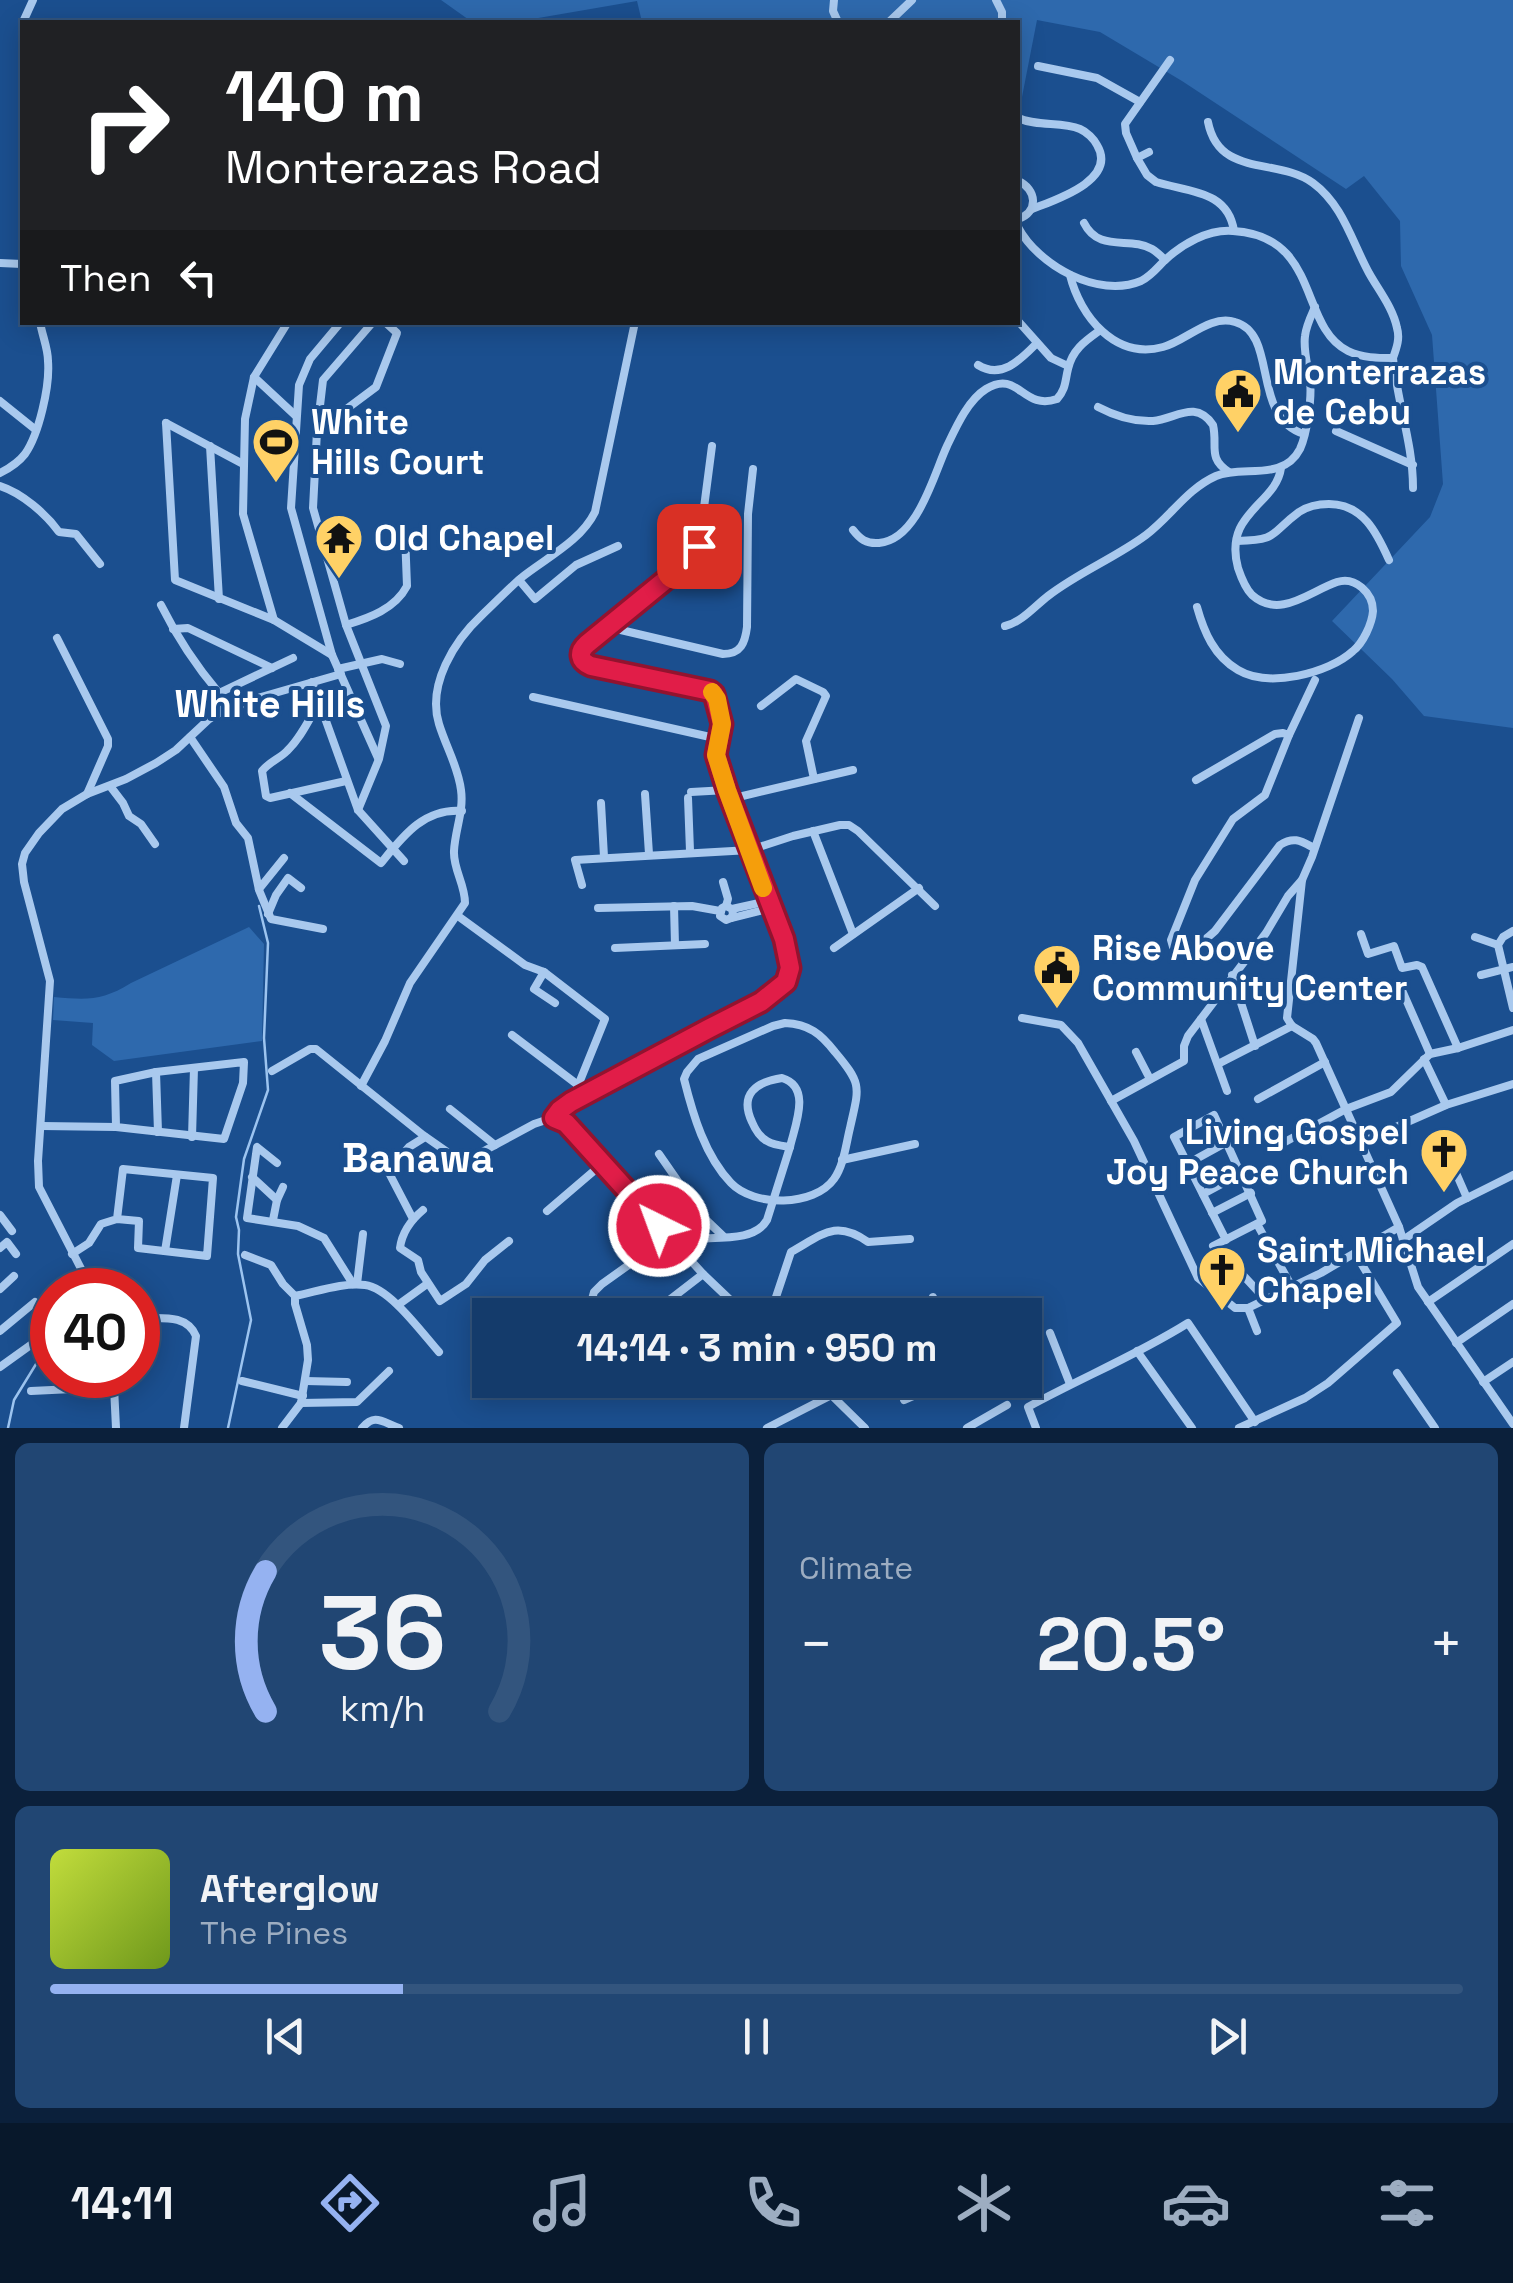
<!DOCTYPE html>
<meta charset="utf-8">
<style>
:root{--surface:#143b6b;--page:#214673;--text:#f1f3f6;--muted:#9dadc1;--line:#33557e;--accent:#95b2f1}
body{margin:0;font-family:"Space Grotesk",sans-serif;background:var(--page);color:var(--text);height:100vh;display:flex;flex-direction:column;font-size:38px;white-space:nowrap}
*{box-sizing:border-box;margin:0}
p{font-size:32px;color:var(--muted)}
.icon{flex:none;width:55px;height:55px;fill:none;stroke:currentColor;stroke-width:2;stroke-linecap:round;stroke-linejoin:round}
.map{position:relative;height:1428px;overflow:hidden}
.side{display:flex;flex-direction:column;gap:15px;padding:15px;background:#0b203b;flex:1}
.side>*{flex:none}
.top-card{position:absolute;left:20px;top:20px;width:1000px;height:305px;border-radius:0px;box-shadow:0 5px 25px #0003,0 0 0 2px var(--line);background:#202124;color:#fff;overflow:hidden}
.speed{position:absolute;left:30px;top:1268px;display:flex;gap:20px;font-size:50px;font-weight:700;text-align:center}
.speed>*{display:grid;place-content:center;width:130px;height:130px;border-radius:50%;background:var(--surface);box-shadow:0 5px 25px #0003,0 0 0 2px var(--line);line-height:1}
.speed .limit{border:15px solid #d22;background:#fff;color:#111}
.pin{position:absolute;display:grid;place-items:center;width:85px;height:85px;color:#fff;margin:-42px;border-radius:20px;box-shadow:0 5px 15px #0006}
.me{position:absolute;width:110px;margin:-55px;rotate:318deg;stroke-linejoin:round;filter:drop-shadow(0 0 8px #0008)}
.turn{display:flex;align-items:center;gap:35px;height:210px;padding:0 40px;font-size:45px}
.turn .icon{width:130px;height:130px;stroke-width:2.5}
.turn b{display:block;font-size:70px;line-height:85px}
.then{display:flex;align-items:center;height:95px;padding:0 40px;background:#0003;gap:20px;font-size:38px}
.big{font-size:75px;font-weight:700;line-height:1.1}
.side .tile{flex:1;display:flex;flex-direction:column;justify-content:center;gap:15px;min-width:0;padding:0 35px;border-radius:15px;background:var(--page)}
.side .dial{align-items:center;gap:0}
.dial svg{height:260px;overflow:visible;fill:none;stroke:var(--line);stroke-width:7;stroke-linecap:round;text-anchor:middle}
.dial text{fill:var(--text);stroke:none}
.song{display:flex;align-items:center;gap:30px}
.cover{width:120px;height:120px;border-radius:15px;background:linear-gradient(135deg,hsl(70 70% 55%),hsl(80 70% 35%))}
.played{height:10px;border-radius:5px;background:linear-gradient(90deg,var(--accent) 25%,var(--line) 25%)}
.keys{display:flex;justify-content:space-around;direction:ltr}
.heat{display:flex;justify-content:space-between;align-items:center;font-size:55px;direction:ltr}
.side .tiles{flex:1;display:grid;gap:15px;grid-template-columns:1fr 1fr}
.tile:last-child{grid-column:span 2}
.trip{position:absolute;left:472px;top:1298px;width:570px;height:100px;border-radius:0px;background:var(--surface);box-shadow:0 5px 25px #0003,0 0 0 2px var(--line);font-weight:700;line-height:100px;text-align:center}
.menu{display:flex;height:160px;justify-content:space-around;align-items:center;background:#08182b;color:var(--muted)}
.menu .icon{width:70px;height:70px}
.menu .on{color:var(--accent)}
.menu b{font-size:45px;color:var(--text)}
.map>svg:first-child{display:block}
</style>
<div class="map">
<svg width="1513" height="1428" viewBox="0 0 1513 1428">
<rect width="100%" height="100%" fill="#1b4f8f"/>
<g fill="#2e69ad">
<polygon points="441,0 1513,0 1513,728 1424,716 1392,679 1332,621 1430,517 1443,484 1432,335 1401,266 1400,221 1364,176 1346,189 1182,81 1100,32 1037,20 1022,97 1018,98 1018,22 642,22 637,1 515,22 472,22"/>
<path d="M249,927L264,944L262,1041L114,1061L92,1045L93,1023L53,1020L54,997C87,1000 102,1001 131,983Z"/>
</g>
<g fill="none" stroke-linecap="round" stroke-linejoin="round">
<g stroke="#9cc4f0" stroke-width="2.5">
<polyline points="8,1428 14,1400 52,1338"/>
<polyline points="228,1428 251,1320 238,1254 239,1230 236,1217 244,1159 268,1090 264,1038 268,943 259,906"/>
</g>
<g stroke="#a9c9ee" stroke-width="8">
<polyline points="834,0 833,11 838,22"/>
<polyline points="996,0 1002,12 1002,22"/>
<polyline points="23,22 33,0"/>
<polyline points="889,22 912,0"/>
<polyline points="1038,66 1097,78 1140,102"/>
<path d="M1018,118C1038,127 1062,121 1080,129C1087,132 1094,139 1097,145C1118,180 1055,200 1032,209"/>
<path d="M1208,122C1219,178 1277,157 1313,183C1343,205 1352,242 1369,273C1379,291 1393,308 1397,328C1400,338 1397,347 1393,358"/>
<path d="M1149,152L1137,158L1147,175L1156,182C1188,192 1228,190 1234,231"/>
<polyline points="1137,158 1126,133 1125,124 1170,60"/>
<path d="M1018,181C1037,189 1039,212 1018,219"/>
<path d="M1084,223C1099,253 1130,236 1152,249C1157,252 1161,256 1165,260"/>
<path d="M1018,227C1038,265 1098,299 1141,281C1151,276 1157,268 1164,261C1182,244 1208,229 1233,231C1321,236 1298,326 1348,351C1362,358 1378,358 1393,358C1397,402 1413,443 1413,488"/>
<polyline points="0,263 22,264"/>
<path d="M1070,275C1080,316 1115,360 1163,347C1186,341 1210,314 1235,322C1279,334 1250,417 1304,434"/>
<polyline points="1018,321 1051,358 1068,366"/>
<polyline points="341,322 310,359 299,385 291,508 332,655 378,758"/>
<path d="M978,365C1002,380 1021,359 1037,343"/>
<polyline points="254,377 296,416"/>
<polyline points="0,401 36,430"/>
<path d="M1098,407C1115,416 1133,422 1153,421C1176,419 1195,399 1213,425C1218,446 1207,458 1229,472"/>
<polyline points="166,423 175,580 274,620 332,655"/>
<polyline points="166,423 243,464"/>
<polyline points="317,431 376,387 397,333 385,322"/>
<polyline points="1336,431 1413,465"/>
<polyline points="210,446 219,599"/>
<path d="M0,473C10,468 18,463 25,454C39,434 50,386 48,361C48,348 42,335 40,322"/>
<path d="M0,486C22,493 46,514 59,532L76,534L100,564"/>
<path d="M853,530C860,539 866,544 879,543C918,539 933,476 947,446C956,427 968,400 986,389C1019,369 1022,411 1057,399C1066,389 1065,381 1068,369C1072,350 1085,341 1099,331"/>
<path d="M1237,541C1280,540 1269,534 1299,512C1308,506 1319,504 1329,504C1363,504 1377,533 1389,560"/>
<polyline points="519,580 535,599 576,565 618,546"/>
<path d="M161,605C177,637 196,666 219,693L217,714"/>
<path d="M1197,607C1204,632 1214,656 1238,670C1268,688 1328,674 1353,651C1363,643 1372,624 1373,611C1373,593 1355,576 1337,582C1310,591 1280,620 1252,595C1245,588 1241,577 1238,568C1223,512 1276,505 1281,468"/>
<polyline points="274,620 243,514 245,419 254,377 288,322"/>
<path d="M346,625C369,618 395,609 407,586L405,534"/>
<path d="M1005,626C1022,622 1035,606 1048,596C1079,572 1115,558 1146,535C1171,516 1187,489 1216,476C1243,465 1283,482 1300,449C1307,434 1312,398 1310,381C1308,366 1303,351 1305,336C1306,326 1311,316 1315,307"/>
<path d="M608,627L723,654C741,654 745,643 747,627L748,514L753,469"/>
<polyline points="173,629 188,628 272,668"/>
<polyline points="57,638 108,739 108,746 87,794"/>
<polyline points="338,669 382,659 400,664"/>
<polyline points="312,682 358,810 404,861"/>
<polyline points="219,693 293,658"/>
<polyline points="533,697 719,739"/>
<path d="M319,703C309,719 301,738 287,751C279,759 269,762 262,771L266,796L270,798L346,781"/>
<polyline points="761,706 796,679 823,692 826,696 806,741 814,779"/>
<polyline points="190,737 224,787 236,823 248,838 259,890 271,919 323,929"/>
<polyline points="1196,780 1275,734 1283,733 1289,735"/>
<polyline points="110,786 123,803 129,816 141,824 155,844"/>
<polyline points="691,792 727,790"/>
<path d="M290,793L381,863C403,836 424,808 462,811"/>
<polyline points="645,794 649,854"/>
<polyline points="688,798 690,851"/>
<polyline points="730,799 853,770"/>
<polyline points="601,803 604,857"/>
<polyline points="358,810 379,759 386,726 346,625 313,508 317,431 323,380 373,322"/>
<polyline points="813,831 853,934"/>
<path d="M1314,848C1301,841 1294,836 1280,845L1215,931C1202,943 1191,952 1173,947L1171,940L1195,880L1233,819L1265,795L1289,735L1315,680"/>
<polyline points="723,882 728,899 726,906"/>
<polyline points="582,885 575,860 750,850 793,836 840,825 849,825 858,831 935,906"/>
<polyline points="259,889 284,858"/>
<polyline points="674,906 675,945"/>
<polyline points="598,908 692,906 720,911"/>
<polyline points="732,909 733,914 731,918 726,920 720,916 722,908 726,906 732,909 768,901"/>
<polyline points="268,914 276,895 288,878 301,888"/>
<polyline points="458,916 525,965 544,972"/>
<polyline points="732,918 771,908"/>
<polyline points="1513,931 1503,937 1498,945 1513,1008"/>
<polyline points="1361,934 1368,954 1394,946 1402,968 1417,965 1422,967 1458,1048"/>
<polyline points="1475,937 1498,945"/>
<polyline points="615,948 705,944"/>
<polyline points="834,948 919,888"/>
<polyline points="1232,975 1255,1046"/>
<polyline points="1481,975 1513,967"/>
<polyline points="1401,988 1430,1054"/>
<polyline points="555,1003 534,989 544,972 605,1019 571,1103"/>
<polyline points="1022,1018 1061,1025 1078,1043 1134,1141 1198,1278 1235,1308 1248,1308 1321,1273 1399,1227"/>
<polyline points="1201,1019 1227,1091"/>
<path d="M785,1023C809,1024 821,1034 835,1052C863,1085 859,1087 850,1128C846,1144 844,1165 834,1179C814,1207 754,1207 731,1183C705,1156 693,1115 684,1079L687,1072L698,1059L773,1026Z"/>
<polyline points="1292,1026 1313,1039 1316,1043 1399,1227 1418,1287 1513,1424"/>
<polyline points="1292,1026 1287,1018 1302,880 1312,857 1359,718"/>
<polyline points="512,1035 578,1085"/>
<polyline points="1136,1052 1150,1079"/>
<polyline points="1424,1059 1446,1105"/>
<polyline points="1218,1064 1292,1026"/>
<polyline points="272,1071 310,1049 316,1049 423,1135 453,1156 462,1159 471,1158 534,1124 555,1117"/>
<polyline points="156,1072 158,1132"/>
<path d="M782,1078C812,1087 795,1125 790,1147C783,1146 773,1145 767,1141C759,1137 755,1129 752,1122C739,1094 756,1082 782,1078Z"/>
<path d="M361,1086L385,1041L410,983L465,903C465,884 453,869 454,851C455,830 464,811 461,790C458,766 446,747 439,724C427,685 454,641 482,615C495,603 507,590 521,578C546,558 581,541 595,512L635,322"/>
<polyline points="1258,1099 1325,1062"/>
<polyline points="1111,1101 1184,1061 1184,1046 1188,1036 1266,933 1288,896 1302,880"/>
<polyline points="450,1109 495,1145"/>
<polyline points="555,1117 560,1110 571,1103 761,1002 786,982 790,968 784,939 758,877 716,755 722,724 714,694 710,691 591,666 580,656 581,651 587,644 694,554 699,546 712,446"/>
<polyline points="555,1117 566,1123 703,1274 746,1315"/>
<polyline points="42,1126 116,1127 224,1139 243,1083 244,1062 156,1072 115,1081 116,1127"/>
<polyline points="192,1137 194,1068"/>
<polyline points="1362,1142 1446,1105 1513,1084"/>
<polyline points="1283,1143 1346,1109 1391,1092 1430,1054 1458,1048 1513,1030"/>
<polyline points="659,1154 702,1216 723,1236"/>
<polyline points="842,1160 915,1144"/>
<polyline points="277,1163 257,1147 247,1218 298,1226 324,1238 353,1284"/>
<polyline points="1187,1164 1227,1142"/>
<polyline points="1453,1166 1467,1198"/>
<polyline points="252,1177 277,1200"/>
<polyline points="1203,1194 1242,1173"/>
<path d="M423,1210C411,1220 402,1232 400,1248L418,1260L421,1272L440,1301L466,1284L485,1260L509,1241"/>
<polyline points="547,1211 602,1164"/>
<polyline points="1212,1213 1251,1193"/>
<polyline points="0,1215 12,1231"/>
<polyline points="413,1219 388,1171 409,1147 425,1137"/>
<polyline points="273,1220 277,1200 283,1187"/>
<polyline points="1257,1224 1292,1287"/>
<polyline points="1403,1240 1457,1203 1513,1175"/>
<path d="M673,1242C701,1233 752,1247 767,1220L790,1147"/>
<polyline points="1213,1246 1262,1221 1214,1115 1174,1137 1226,1240"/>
<polyline points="0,1248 7,1242 16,1254"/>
<polyline points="165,1251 177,1175"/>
<polyline points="72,1254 89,1243 101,1224 117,1219 139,1221 138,1248 207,1256 213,1178 123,1169 117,1219"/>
<polyline points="245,1255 271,1265 283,1284 295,1296"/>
<polyline points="1241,1273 1266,1300"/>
<polyline points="357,1284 363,1234"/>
<polyline points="0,1289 14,1276"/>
<polyline points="92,1290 39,1187 38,1161 50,981 24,882 22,864 25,853 39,833 62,809 87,794 126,779 156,763 176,750 208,720 217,714 261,697 341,674"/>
<polyline points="933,1297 939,1315"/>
<polyline points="1428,1302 1513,1244"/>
<polyline points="398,1305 427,1284"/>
<polyline points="1248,1308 1257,1331"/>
<polyline points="601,1315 592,1299 594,1292 602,1284 658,1244"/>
<polyline points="650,1315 703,1274"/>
<path d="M770,1315L791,1252C822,1235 835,1219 868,1242L910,1239"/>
<path d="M138,1318C160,1319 186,1313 196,1336L184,1428"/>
<polyline points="0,1331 35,1302 52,1323"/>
<polyline points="1050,1333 1070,1384"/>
<polyline points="1456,1343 1513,1304"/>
<polyline points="1137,1351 1192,1428"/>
<polyline points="0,1367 32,1344"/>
<polyline points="1397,1373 1435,1428"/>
<path d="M633,1380C640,1395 647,1388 657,1380"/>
<polyline points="816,1380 865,1428"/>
<polyline points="242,1381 303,1396"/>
<polyline points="306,1381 347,1382"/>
<polyline points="1483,1382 1513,1362"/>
<polyline points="31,1391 114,1387 116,1428"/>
<polyline points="904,1400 950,1380"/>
<polyline points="301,1403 357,1402 389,1371"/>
<path d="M282,1428L301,1403L308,1360L307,1345L295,1304V1296C316,1292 343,1282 365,1285C390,1288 422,1333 439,1352"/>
<path d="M362,1428C375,1413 382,1422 399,1428"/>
<polyline points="767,1428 861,1380"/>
<polyline points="967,1428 1007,1405"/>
<path d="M1036,1428L1028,1407C1081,1378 1137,1355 1188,1323L1255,1422"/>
<polyline points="1239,1428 1305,1398 1328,1383 1397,1323 1358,1258"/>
</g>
</g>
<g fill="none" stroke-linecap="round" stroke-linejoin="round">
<g stroke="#92132f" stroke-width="25">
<path id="route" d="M659,1226L566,1123L554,1118L560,1110L571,1102L710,1028L761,1002L786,982L790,968L784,939L727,790L716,755L722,724L714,694L710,691L591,666C579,661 578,652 587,644L685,564L699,546"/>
</g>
<use href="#route" stroke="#e11d48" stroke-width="18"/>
<polyline stroke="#f59e0b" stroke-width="18" points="712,692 717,699 722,724 716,755 727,790 763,888"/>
</g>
<defs>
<g id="civic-pin" transform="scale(2.5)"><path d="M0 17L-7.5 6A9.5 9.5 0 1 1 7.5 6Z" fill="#ffd166" stroke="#1b4f8f"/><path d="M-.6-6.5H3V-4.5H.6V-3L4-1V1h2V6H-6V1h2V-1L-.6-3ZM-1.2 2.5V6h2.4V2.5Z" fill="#111"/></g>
<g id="stadium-pin" transform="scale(2.5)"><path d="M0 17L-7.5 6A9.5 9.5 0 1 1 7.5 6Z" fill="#ffd166" stroke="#1b4f8f"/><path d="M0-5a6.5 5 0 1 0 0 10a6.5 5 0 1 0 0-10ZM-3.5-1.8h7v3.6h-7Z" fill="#111"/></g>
<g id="temple-pin" transform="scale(2.5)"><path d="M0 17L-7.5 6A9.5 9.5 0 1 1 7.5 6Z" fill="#ffd166" stroke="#1b4f8f"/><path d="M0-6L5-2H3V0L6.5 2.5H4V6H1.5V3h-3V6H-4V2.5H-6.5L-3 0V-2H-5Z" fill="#111"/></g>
<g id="church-pin" transform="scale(2.5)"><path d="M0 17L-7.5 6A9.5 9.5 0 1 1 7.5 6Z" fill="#ffd166" stroke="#1b4f8f"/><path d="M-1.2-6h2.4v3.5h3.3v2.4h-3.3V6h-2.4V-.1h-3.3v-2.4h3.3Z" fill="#111"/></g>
</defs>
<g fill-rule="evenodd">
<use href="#civic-pin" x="1238" y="392"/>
<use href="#stadium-pin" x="276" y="442"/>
<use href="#temple-pin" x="339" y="538"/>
<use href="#civic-pin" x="1057" y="968"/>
<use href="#church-pin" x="1444" y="1152"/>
<use href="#church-pin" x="1222" y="1270"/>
</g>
<g text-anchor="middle" stroke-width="8" stroke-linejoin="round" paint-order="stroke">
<g font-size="35" font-weight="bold" fill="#fff" stroke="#1b4f8f" text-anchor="start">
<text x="1273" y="384">Monterrazas<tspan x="1273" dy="40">de Cebu</tspan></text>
<text x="311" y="434">White<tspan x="311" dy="40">Hills Court</tspan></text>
<text x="374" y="550">Old Chapel</text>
<text x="1092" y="960">Rise Above<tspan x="1092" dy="40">Community Center</tspan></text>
<text x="1409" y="1144" text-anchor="end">Living Gospel<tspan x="1409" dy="40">Joy Peace Church</tspan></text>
<text x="1257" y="1262">Saint Michael<tspan x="1257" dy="40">Chapel</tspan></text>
</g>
<g font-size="38" font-weight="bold" fill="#fff" stroke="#1b4f8f">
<text x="270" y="717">White Hills</text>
</g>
<g font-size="40" font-weight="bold" fill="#fff" stroke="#1b4f8f">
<text x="418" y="1172">Banawa</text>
</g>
</g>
</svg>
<div class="speed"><div class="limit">40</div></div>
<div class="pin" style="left:699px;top:546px;background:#d93025"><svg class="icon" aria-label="arrive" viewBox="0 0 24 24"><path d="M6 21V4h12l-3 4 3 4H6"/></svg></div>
<svg class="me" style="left:659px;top:1226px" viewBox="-20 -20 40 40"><circle r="17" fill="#e11d48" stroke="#fff" stroke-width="3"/><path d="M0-11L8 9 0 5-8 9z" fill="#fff"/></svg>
<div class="trip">14:14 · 3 min · 950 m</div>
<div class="top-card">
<div class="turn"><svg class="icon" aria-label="right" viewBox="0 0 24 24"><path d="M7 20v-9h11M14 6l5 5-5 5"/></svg><div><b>140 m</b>Monterazas Road</div></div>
<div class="then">Then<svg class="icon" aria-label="left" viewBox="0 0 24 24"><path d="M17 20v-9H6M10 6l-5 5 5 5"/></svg></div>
</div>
</div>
<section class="side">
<div class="tiles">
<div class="tile dial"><svg viewBox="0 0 100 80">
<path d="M14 69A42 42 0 1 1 86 69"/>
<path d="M14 69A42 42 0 0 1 14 26" stroke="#95b2f1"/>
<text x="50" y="56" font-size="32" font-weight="700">36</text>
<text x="50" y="72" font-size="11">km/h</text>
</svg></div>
<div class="tile"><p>Climate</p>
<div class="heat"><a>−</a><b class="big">20.5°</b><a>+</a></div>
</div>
<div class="tile">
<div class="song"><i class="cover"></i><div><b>Afterglow</b><p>The Pines</p></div></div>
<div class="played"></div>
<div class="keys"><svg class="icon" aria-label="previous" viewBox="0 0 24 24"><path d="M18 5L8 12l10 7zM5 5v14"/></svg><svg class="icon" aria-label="pause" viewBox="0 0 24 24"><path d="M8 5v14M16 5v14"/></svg><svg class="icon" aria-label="next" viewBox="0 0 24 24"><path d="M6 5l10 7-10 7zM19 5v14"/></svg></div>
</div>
</div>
</section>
<nav class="menu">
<b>14:11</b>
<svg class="icon on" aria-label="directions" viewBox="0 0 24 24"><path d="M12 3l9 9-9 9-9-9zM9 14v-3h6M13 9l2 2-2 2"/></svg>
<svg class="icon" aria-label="music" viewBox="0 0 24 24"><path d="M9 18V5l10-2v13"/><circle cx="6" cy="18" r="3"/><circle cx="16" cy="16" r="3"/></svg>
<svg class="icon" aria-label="phone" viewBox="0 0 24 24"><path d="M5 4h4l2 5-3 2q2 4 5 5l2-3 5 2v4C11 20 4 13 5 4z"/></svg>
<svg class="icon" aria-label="climate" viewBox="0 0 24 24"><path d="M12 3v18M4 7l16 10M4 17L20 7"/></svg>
<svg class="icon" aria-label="car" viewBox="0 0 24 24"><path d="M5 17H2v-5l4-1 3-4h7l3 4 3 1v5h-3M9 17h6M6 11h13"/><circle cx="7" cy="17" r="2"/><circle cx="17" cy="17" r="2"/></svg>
<svg class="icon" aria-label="filters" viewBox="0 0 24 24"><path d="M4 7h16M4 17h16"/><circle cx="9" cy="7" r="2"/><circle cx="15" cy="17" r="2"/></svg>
</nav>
